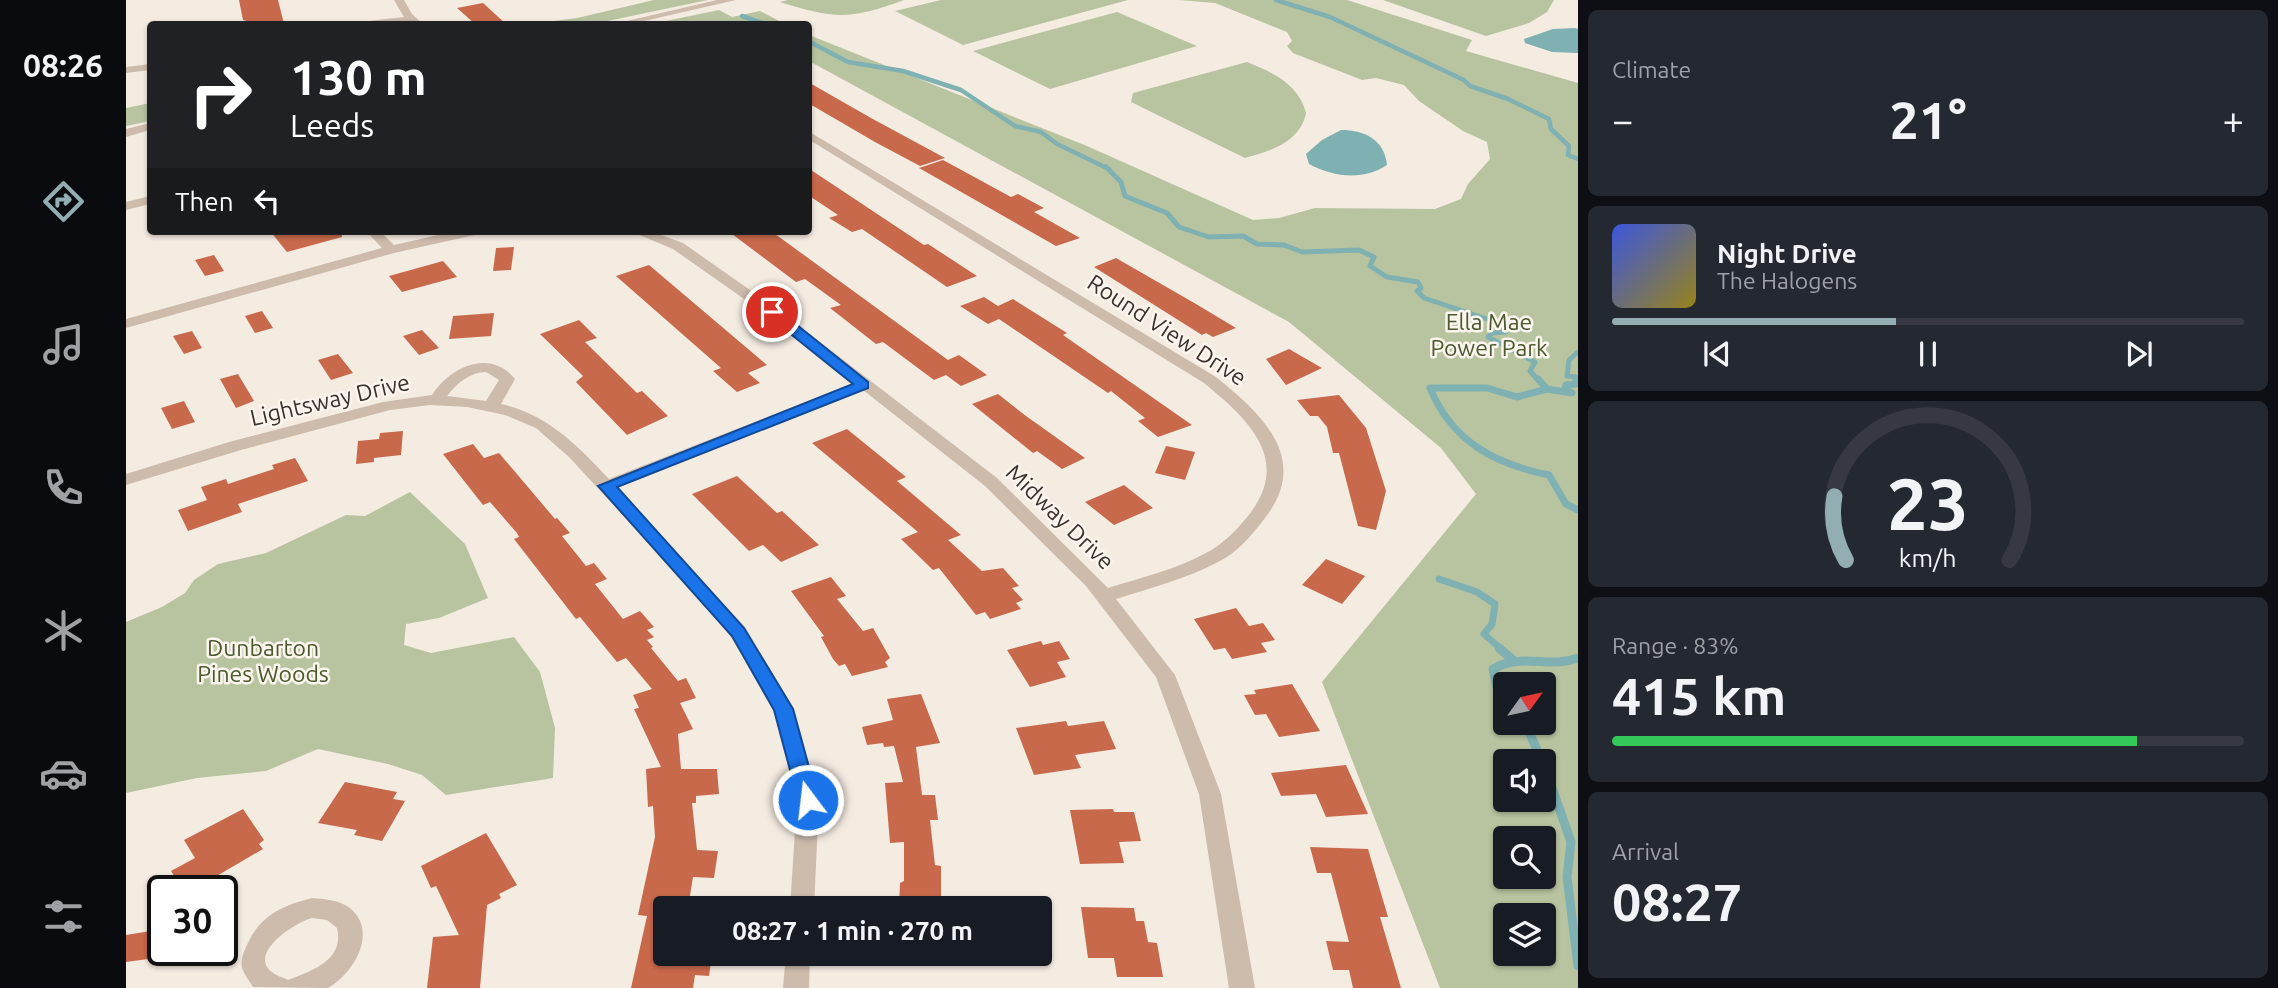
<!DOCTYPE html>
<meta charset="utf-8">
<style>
:root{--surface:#171b24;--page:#242831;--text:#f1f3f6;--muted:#9ea1a6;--line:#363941;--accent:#92aeb2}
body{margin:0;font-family:Ubuntu,sans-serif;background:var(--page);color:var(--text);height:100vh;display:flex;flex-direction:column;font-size:26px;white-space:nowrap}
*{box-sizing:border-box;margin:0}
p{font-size:23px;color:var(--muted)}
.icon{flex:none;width:38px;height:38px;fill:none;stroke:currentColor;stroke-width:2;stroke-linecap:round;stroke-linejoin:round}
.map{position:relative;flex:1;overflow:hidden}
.sheet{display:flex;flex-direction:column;gap:10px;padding:10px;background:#0d0f14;width:700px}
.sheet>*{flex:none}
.hud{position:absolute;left:21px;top:21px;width:665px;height:214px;border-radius:7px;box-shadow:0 2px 5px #0004;background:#202124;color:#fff;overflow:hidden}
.needle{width:46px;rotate:57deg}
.controls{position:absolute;left:1367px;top:672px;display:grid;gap:14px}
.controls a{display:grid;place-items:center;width:63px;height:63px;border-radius:7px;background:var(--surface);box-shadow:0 2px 5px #0004;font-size:35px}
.speed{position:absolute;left:21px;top:875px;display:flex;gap:14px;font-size:35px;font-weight:700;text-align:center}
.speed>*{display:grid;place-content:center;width:91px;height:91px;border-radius:50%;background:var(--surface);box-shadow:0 2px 5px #0004;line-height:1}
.speed .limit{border:4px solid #111;border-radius:10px;background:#fff;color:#111}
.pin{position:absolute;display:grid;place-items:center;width:60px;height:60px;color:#fff;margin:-30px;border:4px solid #fff;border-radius:50%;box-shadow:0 2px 7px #0007}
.me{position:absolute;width:77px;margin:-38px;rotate:345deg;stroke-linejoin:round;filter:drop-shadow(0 0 5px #0008)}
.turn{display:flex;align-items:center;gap:24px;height:147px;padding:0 28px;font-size:32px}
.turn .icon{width:91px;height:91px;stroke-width:2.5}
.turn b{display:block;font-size:49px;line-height:60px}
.then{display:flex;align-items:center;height:66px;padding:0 28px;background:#0003;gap:14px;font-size:26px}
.big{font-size:52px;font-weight:700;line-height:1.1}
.sheet .tile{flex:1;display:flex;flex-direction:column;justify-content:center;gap:10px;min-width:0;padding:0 24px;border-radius:10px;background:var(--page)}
.sheet .dial{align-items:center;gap:0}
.dial svg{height:182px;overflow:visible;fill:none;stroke:var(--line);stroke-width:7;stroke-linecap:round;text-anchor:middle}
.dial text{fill:var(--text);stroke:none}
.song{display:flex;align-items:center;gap:21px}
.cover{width:84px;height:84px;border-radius:10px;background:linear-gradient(135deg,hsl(230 70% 55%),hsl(50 70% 35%))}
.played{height:7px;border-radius:4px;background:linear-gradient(90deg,var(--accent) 45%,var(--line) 45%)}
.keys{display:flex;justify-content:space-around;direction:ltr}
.heat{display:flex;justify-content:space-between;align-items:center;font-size:38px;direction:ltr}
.charge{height:10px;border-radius:5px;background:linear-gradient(90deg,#34c759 83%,var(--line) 0)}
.trip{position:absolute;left:527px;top:896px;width:399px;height:70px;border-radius:7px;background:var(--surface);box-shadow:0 2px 5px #0004;font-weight:700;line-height:70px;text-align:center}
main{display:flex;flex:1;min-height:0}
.dock{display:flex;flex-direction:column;width:126px;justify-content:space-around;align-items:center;background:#090b0e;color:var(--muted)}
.dock .icon{width:49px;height:49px}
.dock .active{color:var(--accent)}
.dock b{font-size:32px;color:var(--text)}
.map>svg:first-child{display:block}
</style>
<main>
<nav class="dock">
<b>08:26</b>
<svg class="icon active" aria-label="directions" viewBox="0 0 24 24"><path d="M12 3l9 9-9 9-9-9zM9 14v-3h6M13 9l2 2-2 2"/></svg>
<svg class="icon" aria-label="music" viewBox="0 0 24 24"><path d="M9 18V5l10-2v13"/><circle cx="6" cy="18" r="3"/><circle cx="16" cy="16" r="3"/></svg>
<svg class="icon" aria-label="phone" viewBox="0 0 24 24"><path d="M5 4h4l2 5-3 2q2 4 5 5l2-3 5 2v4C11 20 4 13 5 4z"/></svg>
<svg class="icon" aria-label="climate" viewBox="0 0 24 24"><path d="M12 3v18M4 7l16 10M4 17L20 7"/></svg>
<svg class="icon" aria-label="car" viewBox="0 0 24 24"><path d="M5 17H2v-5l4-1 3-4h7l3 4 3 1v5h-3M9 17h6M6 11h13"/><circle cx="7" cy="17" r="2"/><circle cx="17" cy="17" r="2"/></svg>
<svg class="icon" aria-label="filters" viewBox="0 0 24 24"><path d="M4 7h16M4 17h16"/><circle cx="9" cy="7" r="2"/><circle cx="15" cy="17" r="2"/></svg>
</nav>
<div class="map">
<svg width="1452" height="988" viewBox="0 0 1452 988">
<rect width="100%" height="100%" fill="#f4ebe1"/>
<g fill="#b8c4a0" fill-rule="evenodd">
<polygon points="528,0 582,0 467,24 405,24 451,18"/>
<path d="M662,0H778C724,20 708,19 654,2Z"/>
<polygon points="815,0 1002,0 837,45 769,11"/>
<path d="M1053,0H1221L1346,40L1340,51L1452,83V988H1314L1196,682L1350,494L1315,448L1163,322L683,61V35L961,146L1127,220L1153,218L1189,208L1309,209L1335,199L1342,184L1364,159L1361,142L1337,131L1293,101L1278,85L1250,78L1236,80L1167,53L1161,46L1166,41L1161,32L1089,3ZM1379,684H1418V723H1379ZM1379,761H1418V800H1379ZM1379,838H1418V877H1379ZM1379,915H1418V954H1379Z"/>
<polygon points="1257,0 1428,0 1421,12 1403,23 1360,36"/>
<polygon points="593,10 606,17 634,11 659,24 525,24"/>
<polygon points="991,12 1071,46 924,89 847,51"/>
<path d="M1121,62C1148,73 1172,84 1180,113C1174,142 1145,151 1119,158L1005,102L1007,93Z"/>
<polygon points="24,103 24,121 0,126 0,108"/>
<polygon points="284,492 339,544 362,598 313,618 280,624 278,645 305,653 388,637 414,672 429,728 427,778 320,795 296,775 262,764 192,749 140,771 71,778 0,793 0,622 36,607 59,593 68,580 92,564 140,553 220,515 239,516"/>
</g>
<g fill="#7fb0b2">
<polygon points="1449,28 1452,29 1452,53 1426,52 1399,43 1398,39 1427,29"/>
<path d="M1215,130C1238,130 1258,139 1261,165C1237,181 1207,177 1183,164L1180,154L1196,140Z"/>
</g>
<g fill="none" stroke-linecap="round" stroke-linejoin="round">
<g stroke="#7fb0b2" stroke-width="4.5">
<polyline points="1150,0 1204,17 1338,80 1344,86 1382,99 1423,119 1425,129 1443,146 1442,155 1452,159"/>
<polyline points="616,16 639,24"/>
<polyline points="682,41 722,62 777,71 835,90 889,126 915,132 931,144 983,169"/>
</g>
<g stroke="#7fb0b2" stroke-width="5">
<polyline points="980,167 995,182 999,196 1041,213 1053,227 1083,237 1117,236 1131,244 1158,245 1176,252 1233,250 1248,257 1244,266 1261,277 1292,282 1295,288 1291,291 1298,298 1373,323 1380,332 1366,333 1362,337 1409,362 1404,371 1413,381"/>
<polyline points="1450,381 1450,377 1441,376 1443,360 1452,352"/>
</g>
<g stroke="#7fb0b2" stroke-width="7">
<polyline points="1412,379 1421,389"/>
<path d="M1450,379V384L1440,385L1439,389L1446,393L1421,389L1391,397L1361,388H1304C1326,441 1368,464 1423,475L1440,504L1452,510"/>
<polyline points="1313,579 1351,592 1369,604 1366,624 1358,634 1375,649"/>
</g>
<g stroke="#7fb0b2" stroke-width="9">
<polyline points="1373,648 1387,660"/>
<path d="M1379,699L1371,687L1367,669C1395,652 1423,669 1452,658"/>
<polyline points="1399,723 1416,761"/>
<polyline points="1418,765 1445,842 1441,877 1452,966"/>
</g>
</g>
<g fill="#c8694b">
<polygon points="113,0 152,0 158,24 131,24 117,20"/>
<polygon points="357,3 380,24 349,24 331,8"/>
<polygon points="682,82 745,118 819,158 794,166 749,142 682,103"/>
<polygon points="817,160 885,197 892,194 918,208 908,212 954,238 930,246 793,168"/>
<polygon points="682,168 798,245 802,244 851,276 821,287 736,229 726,232 703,218 712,215 682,195"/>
<polygon points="144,231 215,231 216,237 161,252"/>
<polygon points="602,231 645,231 822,360 833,355 861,375 835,386 820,375 808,380 757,342 750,344 704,308 715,305 679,279 670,282"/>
<polygon points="388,247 385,270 367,271 370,248"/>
<polygon points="88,255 98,271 79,276 69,260"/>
<polygon points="990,258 1070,304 1110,328 1087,337 1080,333 1076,335 968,267"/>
<polygon points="317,261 331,277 276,292 263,276"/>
<polygon points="523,265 641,365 622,373 634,383 611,392 587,371 595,368 490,276"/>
<polygon points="858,297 872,306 887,299 941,333 937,335 1066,425 1032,437 1012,421 1019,418 985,391 982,393 873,319 862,324 834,306"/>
<polygon points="136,311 147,328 129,333 119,316"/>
<polygon points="368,313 365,336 323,339 327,316"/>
<polygon points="453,320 471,338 459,342 511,393 516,391 542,416 501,435 450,382 457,376 414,334"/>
<polygon points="296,330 313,348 293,355 277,336"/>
<polygon points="66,331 76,348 58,354 47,336"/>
<polygon points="1163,349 1196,368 1160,385 1140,359"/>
<polygon points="212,354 227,373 205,380 192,360"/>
<polygon points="112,374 128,401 110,408 94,379"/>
<polygon points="872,394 900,416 959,458 936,469 911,451 907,453 846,404"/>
<polygon points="1213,395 1240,428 1260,491 1250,530 1232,526 1213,453 1207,453 1201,427 1192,416 1184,416 1171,400"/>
<polygon points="58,401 69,422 46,429 35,408"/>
<polygon points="721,429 780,477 771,481 835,535 822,540 856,571 877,568 893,586 886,588 897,600 890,603 895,609 864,619 859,612 850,615 813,568 807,570 775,539 792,532 686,443"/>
<polygon points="277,431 275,455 248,458 248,462 230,464 232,441 253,439 254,433"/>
<polygon points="347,444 358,458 373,453 429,519 431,518 444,533 436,536 460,566 468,563 481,579 469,584 497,619 514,611 528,627 521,630 528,637 521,640 527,647 525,648 552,681 560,678 570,698 554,703 567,729 552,734 555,769 591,769 593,794 570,796 570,803 566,803 571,850 592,851 588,878 567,877 562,908 539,908 539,954 586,954 583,976 569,975 567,988 505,988 521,916 512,915 529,837 527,806 522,807 520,769 535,767 508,709 513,708 507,695 526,689 500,658 491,662 454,617 450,619 388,539 393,537 391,533 364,502 357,505 317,454"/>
<polygon points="1040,446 1069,452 1059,480 1029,473"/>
<polygon points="169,458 182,481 112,504 116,512 62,531 52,510 81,500 75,487 100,479 102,484 148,469 146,465"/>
<polygon points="611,476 651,513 656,511 693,545 655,562 637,545 623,551 566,494"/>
<polygon points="998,485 1027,508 988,525 959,502"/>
<polygon points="1200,559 1239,576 1216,604 1176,585"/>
<polygon points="705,577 720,596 711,599 737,631 747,628 764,658 759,662 762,667 726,676 719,664 713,666 707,659 695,637 698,636 665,591"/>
<polygon points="1110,608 1123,626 1137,623 1149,640 1135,643 1141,652 1106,659 1099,648 1088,650 1068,619"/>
<polygon points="915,641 917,645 933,641 944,659 931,662 940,677 904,687 881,650"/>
<polygon points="1166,684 1194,731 1153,737 1140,714 1129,715 1118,695 1130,694 1128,690"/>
<polygon points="795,694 814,743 790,747 796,795 809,795 812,820 804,820 809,865 815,866 815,908 773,908 774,883 778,881 778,842 764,843 759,783 777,782 768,746 758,747 757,743 741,745 736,727 767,720 761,699"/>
<polygon points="940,721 942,726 978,721 990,749 949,755 955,768 908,775 890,728"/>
<polygon points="1220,765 1242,814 1200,817 1190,794 1155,796 1145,773"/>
<polygon points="219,782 271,792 267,799 279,801 256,841 228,835 231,830 192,823"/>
<polygon points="117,809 138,840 133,844 137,849 65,891 58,891 45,871 69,858 58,840"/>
<polygon points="987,809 988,812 1008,812 1015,841 993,842 998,863 954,864 944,810"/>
<polygon points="360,833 391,885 373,894 375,898 361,905 354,988 301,988 307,937 333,935 310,886 305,888 295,866"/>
<polygon points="1184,847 1242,849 1262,917 1254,917 1275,988 1227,988 1223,970 1207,970 1200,941 1223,942 1205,873 1191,873"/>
<polygon points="955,907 1008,908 1010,921 1018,921 1022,942 1031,943 1037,977 991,977 988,958 962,958"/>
<polygon points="37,929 37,957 0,962 0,935"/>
</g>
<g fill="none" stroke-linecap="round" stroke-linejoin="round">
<g fill="#cdbbac" fill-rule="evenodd">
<polygon points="268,0 278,0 286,14 297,24 283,22 238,24 243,21 278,17"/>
<polygon points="591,0 610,0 505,24 488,24"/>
<polygon points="24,64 24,70 0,73 0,67"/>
<polygon points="24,123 24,130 0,137 0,129"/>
<path d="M682,131L1090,377C1136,414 1185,459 1139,518C1125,536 1112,552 1092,562C1060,579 1024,588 990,599L1049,675L1095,794L1129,988H1103L1073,794L1030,677L960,586L859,486L737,390L491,488L619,627L668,709L693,800L688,908H664L671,800L648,709L605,637L567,591L443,457L410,428L379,415L341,407L304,405L264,410L115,450L0,485V474L103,442L257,402L306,395C324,367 364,348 389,379L375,404C421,414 451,445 483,479L728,383L641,315L547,249L504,231H524L557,243L651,309L871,478L982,588C1014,578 1048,570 1078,554C1096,545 1110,531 1122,516C1167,460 1122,419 1078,383L682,139ZM360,372L373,380L360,401L321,396C331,383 344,372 360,372Z"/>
<polygon points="24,196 24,204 0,210 0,202"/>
<polygon points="240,231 254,231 268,245 330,231 355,231 353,234 268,253 0,328 0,319 256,248"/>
<path d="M186,898C199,899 213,900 224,908C253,932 227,974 202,988L127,987C124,982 118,974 116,968C114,958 119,949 123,941C136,914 159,905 186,898ZM186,918L201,920L211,928C219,960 185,971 162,980C157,977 150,976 146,972C121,953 170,922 186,918Z"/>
<polygon points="660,954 684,954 683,988 657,988"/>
</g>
</g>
<polygon fill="#1a73e8" stroke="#114b97" stroke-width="2" points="641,309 651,309 742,382 742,388 491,487 618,628 667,709 692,800 689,806 675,806 672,800 648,710 606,636 472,486 727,384 641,315"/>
<g text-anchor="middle" stroke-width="5" stroke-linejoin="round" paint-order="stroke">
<g font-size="23" fill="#4a5a2e" stroke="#fbf5ee">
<text x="1363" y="330">Ella Mae<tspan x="1363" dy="26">Power Park</tspan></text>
<text x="137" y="656">Dunbarton<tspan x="137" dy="26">Pines Woods</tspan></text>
</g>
<g font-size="23" fill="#3b302b" stroke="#fbf5ee">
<text transform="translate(1041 330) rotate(33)" y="8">Round View Drive</text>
<text transform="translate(204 400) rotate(-13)" y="8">Lightsway Drive</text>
<text transform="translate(934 517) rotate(44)" y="8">Midway Drive</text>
</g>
</g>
</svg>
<div class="controls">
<a><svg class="needle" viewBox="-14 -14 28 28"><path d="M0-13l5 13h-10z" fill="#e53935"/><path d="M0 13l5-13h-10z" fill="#9ea1a6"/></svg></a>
<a><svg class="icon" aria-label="sound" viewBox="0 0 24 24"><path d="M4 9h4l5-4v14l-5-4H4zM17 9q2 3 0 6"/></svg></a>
<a><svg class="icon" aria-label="search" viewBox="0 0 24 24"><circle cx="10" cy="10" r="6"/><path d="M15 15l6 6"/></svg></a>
<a><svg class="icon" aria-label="layers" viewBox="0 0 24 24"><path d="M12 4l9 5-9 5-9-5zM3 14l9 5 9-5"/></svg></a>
</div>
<div class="speed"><div class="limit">30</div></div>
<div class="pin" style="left:646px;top:312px;background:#d93025"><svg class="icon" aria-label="arrive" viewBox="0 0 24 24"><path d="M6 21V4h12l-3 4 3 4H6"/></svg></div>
<svg class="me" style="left:682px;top:800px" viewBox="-20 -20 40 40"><circle r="17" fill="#1a73e8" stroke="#fff" stroke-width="3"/><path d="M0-11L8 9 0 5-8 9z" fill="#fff"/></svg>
<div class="trip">08:27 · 1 min · 270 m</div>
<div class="hud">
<div class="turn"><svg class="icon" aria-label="right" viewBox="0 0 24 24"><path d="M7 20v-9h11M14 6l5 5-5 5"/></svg><div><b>130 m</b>Leeds</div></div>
<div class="then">Then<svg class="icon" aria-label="left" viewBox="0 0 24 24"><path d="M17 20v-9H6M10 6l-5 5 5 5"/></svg></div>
</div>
</div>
<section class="sheet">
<div class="tile"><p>Climate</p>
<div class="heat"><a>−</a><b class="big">21°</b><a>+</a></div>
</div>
<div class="tile">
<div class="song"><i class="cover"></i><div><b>Night Drive</b><p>The Halogens</p></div></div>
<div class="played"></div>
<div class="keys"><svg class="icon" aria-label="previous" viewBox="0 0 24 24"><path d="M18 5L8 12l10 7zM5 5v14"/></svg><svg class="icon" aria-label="pause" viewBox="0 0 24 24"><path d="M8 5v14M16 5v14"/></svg><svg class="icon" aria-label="next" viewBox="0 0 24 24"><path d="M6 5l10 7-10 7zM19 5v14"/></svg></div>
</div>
<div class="tile dial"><svg viewBox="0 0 100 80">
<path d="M14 69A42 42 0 1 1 86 69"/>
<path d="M14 69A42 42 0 0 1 9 41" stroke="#92aeb2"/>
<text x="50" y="56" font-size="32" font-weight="700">23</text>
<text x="50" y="72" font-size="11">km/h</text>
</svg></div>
<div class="tile"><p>Range · 83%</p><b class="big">415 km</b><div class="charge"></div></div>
<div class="tile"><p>Arrival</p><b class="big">08:27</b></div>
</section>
</main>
